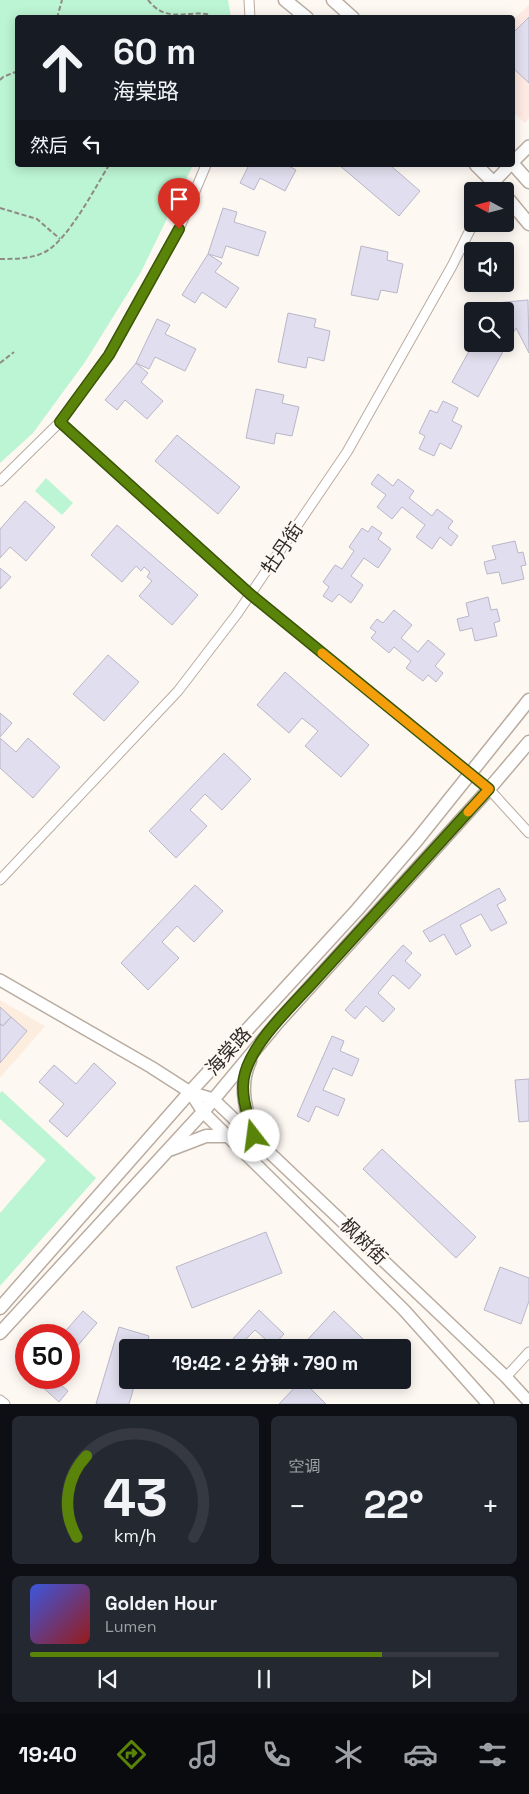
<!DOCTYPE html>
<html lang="zh">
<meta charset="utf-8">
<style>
:root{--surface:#171b24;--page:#242831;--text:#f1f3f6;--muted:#9ea1a6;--line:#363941;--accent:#598309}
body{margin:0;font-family:"Space Grotesk","Noto Sans SC",sans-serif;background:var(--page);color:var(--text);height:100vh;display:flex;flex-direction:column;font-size:19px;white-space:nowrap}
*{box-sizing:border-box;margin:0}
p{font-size:16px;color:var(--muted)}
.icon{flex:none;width:28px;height:28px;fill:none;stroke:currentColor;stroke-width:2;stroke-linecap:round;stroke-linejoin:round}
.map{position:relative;height:1404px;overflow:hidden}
.side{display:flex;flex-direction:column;gap:12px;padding:12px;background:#0d0f14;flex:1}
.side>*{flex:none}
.guide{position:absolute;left:15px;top:15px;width:500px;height:152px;border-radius:5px;box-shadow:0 2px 12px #0003;background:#171b24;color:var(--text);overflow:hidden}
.needle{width:32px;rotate:277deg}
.controls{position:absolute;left:464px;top:182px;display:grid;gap:10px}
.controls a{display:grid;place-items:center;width:50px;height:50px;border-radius:5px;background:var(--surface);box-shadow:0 2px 12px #0003;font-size:25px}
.speed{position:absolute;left:15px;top:1324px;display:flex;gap:10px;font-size:25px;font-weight:700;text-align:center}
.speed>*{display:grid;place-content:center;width:65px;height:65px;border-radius:50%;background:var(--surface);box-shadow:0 2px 12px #0003;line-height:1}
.speed .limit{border:8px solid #d22;background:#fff;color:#111}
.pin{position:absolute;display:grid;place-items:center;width:42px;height:42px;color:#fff;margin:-51px -21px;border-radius:50% 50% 50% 0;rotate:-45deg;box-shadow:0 0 5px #0007}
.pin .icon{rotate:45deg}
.me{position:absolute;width:55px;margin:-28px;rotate:345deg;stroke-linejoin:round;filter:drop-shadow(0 0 4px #0008)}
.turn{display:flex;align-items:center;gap:18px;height:105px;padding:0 15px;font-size:22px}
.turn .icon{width:65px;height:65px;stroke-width:2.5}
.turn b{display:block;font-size:35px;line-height:42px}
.then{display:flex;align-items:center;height:48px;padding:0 15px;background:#0003;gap:10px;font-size:19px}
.big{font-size:38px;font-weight:800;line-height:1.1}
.side .card{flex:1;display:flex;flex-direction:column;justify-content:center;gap:8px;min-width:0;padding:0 18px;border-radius:8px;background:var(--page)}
.side .dial{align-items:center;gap:0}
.dial svg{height:130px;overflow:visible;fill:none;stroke:var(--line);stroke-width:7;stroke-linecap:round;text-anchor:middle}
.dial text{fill:var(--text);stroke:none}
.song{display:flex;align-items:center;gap:15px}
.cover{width:60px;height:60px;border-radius:8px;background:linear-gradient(135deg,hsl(230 70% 55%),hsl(0 70% 35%))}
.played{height:5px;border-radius:2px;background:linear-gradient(90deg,var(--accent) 75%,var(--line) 75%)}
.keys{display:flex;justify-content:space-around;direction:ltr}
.heat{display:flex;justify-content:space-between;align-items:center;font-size:28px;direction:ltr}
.side .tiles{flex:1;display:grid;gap:12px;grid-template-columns:1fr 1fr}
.card:last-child{grid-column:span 2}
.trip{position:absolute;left:119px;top:1339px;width:292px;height:50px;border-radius:5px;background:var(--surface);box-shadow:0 2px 12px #0003;font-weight:800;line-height:50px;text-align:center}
.menu{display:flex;height:80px;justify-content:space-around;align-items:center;background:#090b0e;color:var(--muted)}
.menu .icon{width:35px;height:35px}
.menu .selected{color:var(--accent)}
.menu b{font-size:22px;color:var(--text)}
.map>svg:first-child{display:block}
</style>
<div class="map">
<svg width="529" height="1404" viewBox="0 0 529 1404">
<rect width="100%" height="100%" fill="#fef8f3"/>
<polygon fill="#feeae3" points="529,5 529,118 525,123 513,112 513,20"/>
<polygon fill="#fdedde" points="0,1000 45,1026 0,1078"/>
<g fill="#bcf5d3">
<polygon points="0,0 228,0 231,17 18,18 18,165 193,165 141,272 85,362 33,433 0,463"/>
<polygon points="46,478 73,503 62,515 35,491"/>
<polygon points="2,1091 96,1178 0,1286 0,1213 46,1160 0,1119 0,1093"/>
</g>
<g fill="#e1deef" stroke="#b9b6c7">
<polygon points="529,17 529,83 512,67 512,34"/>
<polygon points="249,165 287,165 296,170 285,191 260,178 254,190 240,183"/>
<polygon points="339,165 390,165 420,191 399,216"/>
<polygon points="223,208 237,212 234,222 266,232 258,256 226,246 222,258 208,254"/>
<polygon points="361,246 388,252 387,260 403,264 397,293 381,290 378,300 351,295"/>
<polygon points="208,254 222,263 215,272 239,288 226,308 202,292 195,303 182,295"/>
<polygon points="528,300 529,353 516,328 478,397 452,382 473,344 505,344 505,311 491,311 496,303"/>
<polygon points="288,313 316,319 314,327 330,331 324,361 308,357 306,368 278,362"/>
<polygon points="157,319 170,325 165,334 196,349 185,371 155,357 149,369 136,363"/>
<polygon points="136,363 148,373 141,382 163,401 147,419 125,400 117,410 105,400"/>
<polygon points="256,389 284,395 282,403 299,407 292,436 276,433 274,444 246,438"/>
<polygon points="443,401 458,408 452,421 462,426 451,449 440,443 434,456 419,449 425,436 419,433 430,410 437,413"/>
<polygon points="177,435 240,487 218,514 155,461"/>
<polygon points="378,474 393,486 398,479 414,491 409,498 432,516 437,509 453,521 448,528 458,536 451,546 440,537 432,549 416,537 425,525 402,507 392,519 377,507 386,495 371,484"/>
<polygon points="25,501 55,527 26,561 10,547 0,558 0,529"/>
<polygon points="117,525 198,595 172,625 139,596 152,581 147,577 150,572 144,567 141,571 136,566 122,582 91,555"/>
<polygon points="372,526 382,533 378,539 391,549 378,568 364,558 351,576 363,585 351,603 339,594 332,602 323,596 329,587 323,582 335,565 342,569 354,551 349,547 362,528 368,532"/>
<polygon points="515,541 518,553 523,552 526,565 521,566 524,579 502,584 499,572 487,574 484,562 496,559 492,546"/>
<polygon points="0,568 11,577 0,589"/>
<polygon points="488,597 491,610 497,609 500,621 494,623 497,636 475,641 472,628 460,631 457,619 469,616 466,603"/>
<polygon points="394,610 412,625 401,638 418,652 428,640 445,654 435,666 443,673 436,682 428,675 423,681 406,668 411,661 394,647 389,653 371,638 376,632 370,628 377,619 383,623"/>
<polygon points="108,655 139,682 104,721 73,694"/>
<polygon points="285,672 369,745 341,777 305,746 318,731 302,718 289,733 257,705"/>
<polygon points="0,713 12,723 0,737"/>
<polygon points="0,738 16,752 28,738 60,767 33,798 0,768"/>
<polygon points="224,753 251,779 222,810 205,794 190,810 207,826 176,858 149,831"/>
<polygon points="195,885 223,911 194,942 177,926 162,942 179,958 148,990 121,963"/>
<polygon points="499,888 506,900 497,905 507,923 491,931 481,914 460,925 471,946 456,955 444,934 430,942 423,931"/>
<polygon points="403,945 412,953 405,961 421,975 409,989 393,975 378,993 395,1009 383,1022 366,1006 355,1019 345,1010"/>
<polygon points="0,1007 11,1017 3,1026 0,1024"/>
<polygon points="11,1017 27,1031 0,1063 0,1024 3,1026"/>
<polygon points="332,1036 344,1041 340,1051 359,1059 352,1076 333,1068 323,1090 345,1099 338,1116 316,1106 309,1122 297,1116"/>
<polygon points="94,1063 116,1083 67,1137 49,1121 64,1104 39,1082 54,1065 76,1084"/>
<polygon points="529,1079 529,1121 519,1122 515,1080"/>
<polygon points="382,1149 476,1237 456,1258 363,1169"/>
<polygon points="266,1232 282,1273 192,1308 176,1267"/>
<polygon points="500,1267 529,1278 529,1301 521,1324 484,1310"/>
<polygon points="259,1310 284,1334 273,1346 255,1330 239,1346 232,1340"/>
<polygon points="83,1311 97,1323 69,1356 69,1335 62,1335"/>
<polygon points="334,1311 364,1340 357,1348 300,1348"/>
<polygon points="119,1327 149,1336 146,1348 128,1348 128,1380 136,1380 129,1404 96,1404"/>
<polygon points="39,1378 53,1378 68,1391 59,1402 39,1384"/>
<polygon points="302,1380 326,1404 279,1404"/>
</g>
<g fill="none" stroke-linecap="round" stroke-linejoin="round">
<g stroke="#b9aca0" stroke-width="11">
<g id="minor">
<polyline points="249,0 250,18"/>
<polyline points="60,422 250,594 489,789 529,833"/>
<polyline points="0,481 60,422 109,355 179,229 206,165"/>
<polyline points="0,880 178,691 237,614 347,452 452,266 473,224"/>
<polyline points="506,1377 529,1352"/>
<polyline points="0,1400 5,1404"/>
</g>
</g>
<g stroke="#b9aca0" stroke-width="14">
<g id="tertiary">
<polyline points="512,163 529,146"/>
<polyline points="494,182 510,165"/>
<polyline points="0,980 151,1067 190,1092 213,1099 506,1377 529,1402"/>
<polyline points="190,1092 203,1112 404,1310 488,1404"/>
</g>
</g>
<g stroke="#b9aca0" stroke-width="15">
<g id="secondary">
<polyline points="285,0 307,18"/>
<polyline points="333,0 353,18"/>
<polyline points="512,163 529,182"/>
<polyline points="476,165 502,191"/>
<polyline points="505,195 529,224"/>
<path d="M250,1061C238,1086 246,1111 254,1136"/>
<polyline points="172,1149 206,1136 227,1136"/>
<polyline points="0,1308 190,1092 357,910 417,840 529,700"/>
<polyline points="0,1333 203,1112 278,1022 489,789 529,742"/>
</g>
</g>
<g stroke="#8f8a85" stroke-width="2" stroke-dasharray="5 2.5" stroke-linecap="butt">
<path d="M148,0C166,23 184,11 207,14L209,18"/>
<polyline points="57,18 62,0"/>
<polyline points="0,80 3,77 18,71"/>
<polyline points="0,208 37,219 60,239"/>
<path d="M0,259C15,259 31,259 45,252C68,240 95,188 109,165"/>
<polyline points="0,363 14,352"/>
</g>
<use href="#minor" stroke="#fff" stroke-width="9"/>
<use href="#tertiary" stroke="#fff" stroke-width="11"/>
<use href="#secondary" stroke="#fff" stroke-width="12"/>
</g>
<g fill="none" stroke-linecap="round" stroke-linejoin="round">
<g stroke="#3a5506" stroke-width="12">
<path id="route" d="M179,229L109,355L60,422L250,594L489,789C432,852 375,914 318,977C295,1003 254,1040 245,1073C239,1092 248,1117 254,1136"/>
</g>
<use href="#route" stroke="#598309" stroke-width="9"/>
<polyline stroke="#f59e0b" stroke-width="9" points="322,653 489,789 468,812"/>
</g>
<g text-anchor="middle" stroke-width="4.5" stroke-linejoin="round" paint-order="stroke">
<g font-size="19" fill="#302b26" stroke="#fef8f3">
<text transform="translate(282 548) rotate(-56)" y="7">牡丹街</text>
<text transform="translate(228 1051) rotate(-48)" y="7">海棠路</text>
<text transform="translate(364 1241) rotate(44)" y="7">枫树街</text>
</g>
</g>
</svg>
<div class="controls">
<a><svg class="needle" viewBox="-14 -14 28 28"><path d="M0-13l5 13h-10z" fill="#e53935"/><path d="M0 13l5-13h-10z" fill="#9ea1a6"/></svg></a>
<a><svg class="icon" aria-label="sound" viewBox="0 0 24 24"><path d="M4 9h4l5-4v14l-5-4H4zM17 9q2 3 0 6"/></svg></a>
<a><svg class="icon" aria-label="search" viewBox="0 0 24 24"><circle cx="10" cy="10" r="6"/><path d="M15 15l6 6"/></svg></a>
</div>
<div class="speed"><div class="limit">50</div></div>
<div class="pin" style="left:179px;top:229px;background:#d93025"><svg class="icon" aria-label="arrive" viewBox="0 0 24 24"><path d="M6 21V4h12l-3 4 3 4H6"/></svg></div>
<svg class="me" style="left:254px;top:1136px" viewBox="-20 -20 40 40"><circle r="19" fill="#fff"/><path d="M0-13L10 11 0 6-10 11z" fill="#598309"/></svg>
<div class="trip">19:42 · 2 分钟 · 790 m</div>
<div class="guide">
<div class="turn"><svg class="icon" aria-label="ahead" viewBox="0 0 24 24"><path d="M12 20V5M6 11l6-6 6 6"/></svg><div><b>60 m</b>海棠路</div></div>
<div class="then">然后<svg class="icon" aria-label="left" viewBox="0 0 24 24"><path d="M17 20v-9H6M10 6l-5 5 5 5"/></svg></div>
</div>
</div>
<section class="side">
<div class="tiles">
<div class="card dial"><svg viewBox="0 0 100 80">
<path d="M14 69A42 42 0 1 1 86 69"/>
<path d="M14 69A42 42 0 0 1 20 19" stroke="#598309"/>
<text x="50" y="56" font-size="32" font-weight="700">43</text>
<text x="50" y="72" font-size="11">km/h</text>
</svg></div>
<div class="card"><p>空调</p>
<div class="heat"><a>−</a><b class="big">22°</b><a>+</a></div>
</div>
<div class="card">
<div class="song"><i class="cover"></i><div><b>Golden Hour</b><p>Lumen</p></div></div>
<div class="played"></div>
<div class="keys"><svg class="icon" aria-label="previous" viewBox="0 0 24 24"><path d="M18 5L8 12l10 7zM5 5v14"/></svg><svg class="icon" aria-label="pause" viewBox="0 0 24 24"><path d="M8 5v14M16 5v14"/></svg><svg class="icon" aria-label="next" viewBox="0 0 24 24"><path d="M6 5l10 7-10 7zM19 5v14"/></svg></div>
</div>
</div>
</section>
<nav class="menu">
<b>19:40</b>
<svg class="icon selected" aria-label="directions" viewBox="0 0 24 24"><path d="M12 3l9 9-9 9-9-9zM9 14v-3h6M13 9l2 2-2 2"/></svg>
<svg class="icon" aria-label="music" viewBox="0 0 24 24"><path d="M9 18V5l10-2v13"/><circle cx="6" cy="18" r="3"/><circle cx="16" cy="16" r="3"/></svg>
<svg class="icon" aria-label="phone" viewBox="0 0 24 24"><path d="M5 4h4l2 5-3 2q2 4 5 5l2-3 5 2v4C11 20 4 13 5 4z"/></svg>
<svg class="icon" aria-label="climate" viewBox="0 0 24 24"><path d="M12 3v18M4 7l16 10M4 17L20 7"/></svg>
<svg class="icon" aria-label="car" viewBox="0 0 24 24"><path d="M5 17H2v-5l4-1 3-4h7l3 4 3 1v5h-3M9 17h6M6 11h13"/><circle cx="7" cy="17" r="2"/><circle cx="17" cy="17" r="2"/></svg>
<svg class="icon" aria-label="filters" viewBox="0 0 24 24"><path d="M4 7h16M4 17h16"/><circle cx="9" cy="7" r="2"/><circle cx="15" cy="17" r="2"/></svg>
</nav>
